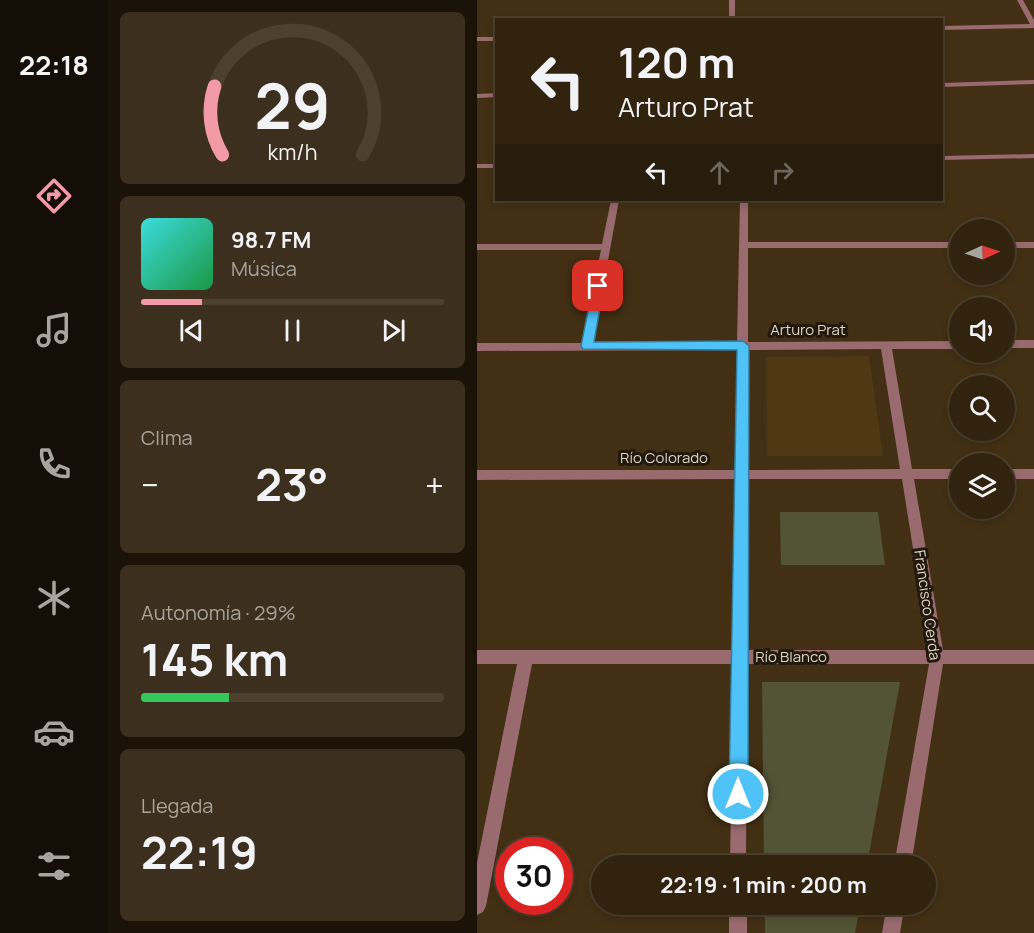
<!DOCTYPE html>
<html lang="es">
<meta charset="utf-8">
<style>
:root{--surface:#32230f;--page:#3d2f1d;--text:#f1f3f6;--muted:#a8a49e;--line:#4d402f;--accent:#f39aa8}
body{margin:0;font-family:Manrope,sans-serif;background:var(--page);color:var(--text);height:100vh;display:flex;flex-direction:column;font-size:22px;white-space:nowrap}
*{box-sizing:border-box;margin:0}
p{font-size:20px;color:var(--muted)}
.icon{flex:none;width:33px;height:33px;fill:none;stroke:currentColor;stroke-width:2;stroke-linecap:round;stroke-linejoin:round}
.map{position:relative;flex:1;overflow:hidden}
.drawer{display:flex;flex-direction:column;gap:12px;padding:12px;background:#1c1308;width:369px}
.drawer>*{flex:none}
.hud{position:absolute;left:18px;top:18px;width:448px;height:183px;border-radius:0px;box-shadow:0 3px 9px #0003,0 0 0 2px var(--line);background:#32230f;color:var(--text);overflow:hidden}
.needle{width:39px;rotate:87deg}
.controls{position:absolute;left:472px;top:219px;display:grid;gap:12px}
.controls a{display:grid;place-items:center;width:66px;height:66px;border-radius:50%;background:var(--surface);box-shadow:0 3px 9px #0003,0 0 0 2px var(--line);font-size:30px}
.speed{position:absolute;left:18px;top:837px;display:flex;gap:12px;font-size:30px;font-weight:700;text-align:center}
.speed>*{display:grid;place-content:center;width:78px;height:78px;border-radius:50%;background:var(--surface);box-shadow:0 3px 9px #0003,0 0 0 2px var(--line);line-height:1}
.speed .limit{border:9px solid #d22;background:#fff;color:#111}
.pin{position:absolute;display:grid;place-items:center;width:51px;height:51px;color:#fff;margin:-26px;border-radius:12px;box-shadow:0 3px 9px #0006}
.me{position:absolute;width:66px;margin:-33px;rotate:0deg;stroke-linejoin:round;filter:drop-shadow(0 0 4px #0008)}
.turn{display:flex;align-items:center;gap:21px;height:126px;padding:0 24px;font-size:27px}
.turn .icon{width:78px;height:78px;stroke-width:2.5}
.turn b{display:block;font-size:42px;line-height:51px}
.lanes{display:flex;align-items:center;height:57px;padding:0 24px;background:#0003;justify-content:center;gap:30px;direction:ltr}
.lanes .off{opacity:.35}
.big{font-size:45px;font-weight:700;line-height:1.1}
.drawer .widget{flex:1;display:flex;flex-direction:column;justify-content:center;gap:9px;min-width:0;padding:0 21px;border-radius:9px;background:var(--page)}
.drawer .dial{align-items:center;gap:0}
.dial svg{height:156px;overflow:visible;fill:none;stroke:var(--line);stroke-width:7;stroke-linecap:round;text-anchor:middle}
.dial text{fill:var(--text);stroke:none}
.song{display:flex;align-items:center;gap:18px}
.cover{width:72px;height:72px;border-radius:9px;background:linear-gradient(135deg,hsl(180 70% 55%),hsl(140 70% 35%))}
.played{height:6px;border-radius:3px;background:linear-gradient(90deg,var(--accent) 20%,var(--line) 20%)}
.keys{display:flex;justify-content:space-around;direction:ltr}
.heat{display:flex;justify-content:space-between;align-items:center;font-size:33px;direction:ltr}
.charge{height:9px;border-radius:4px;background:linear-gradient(90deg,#34c759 29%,var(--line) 0)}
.trip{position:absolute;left:114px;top:855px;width:345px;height:60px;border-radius:30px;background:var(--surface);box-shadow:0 3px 9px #0003,0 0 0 2px var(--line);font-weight:700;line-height:60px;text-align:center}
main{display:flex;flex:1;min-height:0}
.tab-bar{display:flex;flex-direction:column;width:108px;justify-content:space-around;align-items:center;background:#140e06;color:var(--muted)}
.tab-bar .icon{width:42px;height:42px}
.tab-bar .active{color:var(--accent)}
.tab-bar b{font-size:27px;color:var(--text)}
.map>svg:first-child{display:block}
</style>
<main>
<nav class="tab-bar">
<b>22:18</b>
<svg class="icon active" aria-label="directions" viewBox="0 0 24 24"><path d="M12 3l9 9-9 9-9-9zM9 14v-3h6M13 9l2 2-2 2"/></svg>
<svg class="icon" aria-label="music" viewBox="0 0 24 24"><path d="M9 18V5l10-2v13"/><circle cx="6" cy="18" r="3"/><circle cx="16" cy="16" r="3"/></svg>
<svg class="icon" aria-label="phone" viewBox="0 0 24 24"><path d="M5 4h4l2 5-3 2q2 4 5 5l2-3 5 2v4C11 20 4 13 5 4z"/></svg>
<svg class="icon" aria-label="climate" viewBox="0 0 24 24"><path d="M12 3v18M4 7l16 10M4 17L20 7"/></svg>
<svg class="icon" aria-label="car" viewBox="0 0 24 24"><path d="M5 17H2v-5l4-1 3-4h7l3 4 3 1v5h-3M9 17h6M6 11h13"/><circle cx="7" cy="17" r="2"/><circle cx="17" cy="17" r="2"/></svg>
<svg class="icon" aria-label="filters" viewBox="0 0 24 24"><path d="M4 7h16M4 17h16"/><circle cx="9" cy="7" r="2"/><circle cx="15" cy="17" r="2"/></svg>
</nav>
<section class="drawer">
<div class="widget dial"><svg viewBox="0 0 100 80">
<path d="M14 69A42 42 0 1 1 86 69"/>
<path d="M14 69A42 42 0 0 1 10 34" stroke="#f39aa8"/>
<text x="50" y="56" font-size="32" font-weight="700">29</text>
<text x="50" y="72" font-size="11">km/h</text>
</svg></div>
<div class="widget">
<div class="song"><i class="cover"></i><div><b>98.7 FM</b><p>Música</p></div></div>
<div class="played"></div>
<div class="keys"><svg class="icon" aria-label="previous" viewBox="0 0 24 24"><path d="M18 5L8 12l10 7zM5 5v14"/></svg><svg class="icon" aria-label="pause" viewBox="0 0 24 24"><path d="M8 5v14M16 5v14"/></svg><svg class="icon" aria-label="next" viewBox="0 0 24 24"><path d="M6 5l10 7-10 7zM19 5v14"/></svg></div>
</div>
<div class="widget"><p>Clima</p>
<div class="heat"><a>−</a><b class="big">23°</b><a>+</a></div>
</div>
<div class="widget"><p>Autonomía · 29%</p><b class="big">145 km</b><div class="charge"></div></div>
<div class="widget"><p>Llegada</p><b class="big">22:19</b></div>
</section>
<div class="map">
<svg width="557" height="933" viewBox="0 0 557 933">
<rect width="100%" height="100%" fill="#422f14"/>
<polygon fill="#503815" points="392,356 406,456 290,456 289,357"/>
<g fill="#535437">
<polygon points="303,512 401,512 408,565 304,565"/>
<polygon points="285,682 423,682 390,865 287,865"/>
<polygon points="288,905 288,904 383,905 378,933 288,933"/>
</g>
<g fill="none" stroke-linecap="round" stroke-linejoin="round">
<g fill="#996a6e" fill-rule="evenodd">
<rect x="252" y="0" width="6" height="20"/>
<polygon points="540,0 546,0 557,20 557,28 465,30 465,26 553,24"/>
<rect x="0" y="37" width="20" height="4"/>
<polygon points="557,80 557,84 465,87 465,83"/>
<polygon points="20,93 20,97 0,98 0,94"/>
<path d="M134,200H142L116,343L260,342L263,200H271V242H483V248H271V342L483,341V349H415L435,469H483V479H437L466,650H557V664H466L434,866H417L452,664H270L269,866H253L256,664H55L9,906L6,912L0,915V863L40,664H0V650H256L258,479L0,480V470H259L260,350L0,351V343H105L124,250H0V244H125ZM404,349L423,469L271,470V350ZM271,479H425L452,650H270Z"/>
<rect x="528" y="242" width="29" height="6"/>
<rect x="528" y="340" width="29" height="8"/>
<rect x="528" y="469" width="29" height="10"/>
<rect x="252" y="904" width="18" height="29"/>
<polygon points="410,904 428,904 423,933 405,933"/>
</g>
<g fill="#996a6e" fill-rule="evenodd">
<polygon points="557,154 557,158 465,160 465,156"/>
<rect x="0" y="164" width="20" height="4"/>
</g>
</g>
<polygon fill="#4fc3f7" stroke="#337fa1" stroke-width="1.5" points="121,283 127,286 117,342 266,341 272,346 271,794 268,801 261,803 255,801 252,794 260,350 106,349 104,346 116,286"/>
<g text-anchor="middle" stroke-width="6" stroke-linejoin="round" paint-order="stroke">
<g font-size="15" fill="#dfd3c4" stroke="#22190e">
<text x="331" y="335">Arturo Prat</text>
<text x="187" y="463">Río Colorado</text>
<text transform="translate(450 605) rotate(82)" y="5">Francisco Cerda</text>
<text x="314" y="662">Río Blanco</text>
</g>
</g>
</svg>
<div class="controls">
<a><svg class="needle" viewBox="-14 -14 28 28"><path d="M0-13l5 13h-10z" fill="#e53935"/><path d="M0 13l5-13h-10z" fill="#a8a49e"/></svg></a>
<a><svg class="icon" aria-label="sound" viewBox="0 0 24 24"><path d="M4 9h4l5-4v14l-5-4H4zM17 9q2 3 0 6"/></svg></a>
<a><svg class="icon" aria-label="search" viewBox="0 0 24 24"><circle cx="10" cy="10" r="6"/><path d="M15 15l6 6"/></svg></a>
<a><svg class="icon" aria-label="layers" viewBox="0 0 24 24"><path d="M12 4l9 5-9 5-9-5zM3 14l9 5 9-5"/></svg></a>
</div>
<div class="speed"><div class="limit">30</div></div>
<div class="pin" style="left:121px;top:286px;background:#d93025"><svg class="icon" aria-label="arrive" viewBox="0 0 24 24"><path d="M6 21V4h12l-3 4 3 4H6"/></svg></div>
<svg class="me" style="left:261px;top:794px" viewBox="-20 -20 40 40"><circle r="17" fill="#4fc3f7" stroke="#fff" stroke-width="3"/><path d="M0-11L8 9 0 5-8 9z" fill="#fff"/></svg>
<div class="trip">22:19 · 1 min · 200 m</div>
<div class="hud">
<div class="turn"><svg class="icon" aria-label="left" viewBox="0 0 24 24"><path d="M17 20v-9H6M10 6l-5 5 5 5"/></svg><div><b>120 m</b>Arturo Prat</div></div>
<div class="lanes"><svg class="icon" aria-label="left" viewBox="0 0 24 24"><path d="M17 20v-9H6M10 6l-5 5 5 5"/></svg><svg class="icon off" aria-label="ahead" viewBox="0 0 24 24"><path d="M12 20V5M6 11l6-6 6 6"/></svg><svg class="icon off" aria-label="right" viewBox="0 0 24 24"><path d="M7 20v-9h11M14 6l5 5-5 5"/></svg></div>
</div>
</div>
</main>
